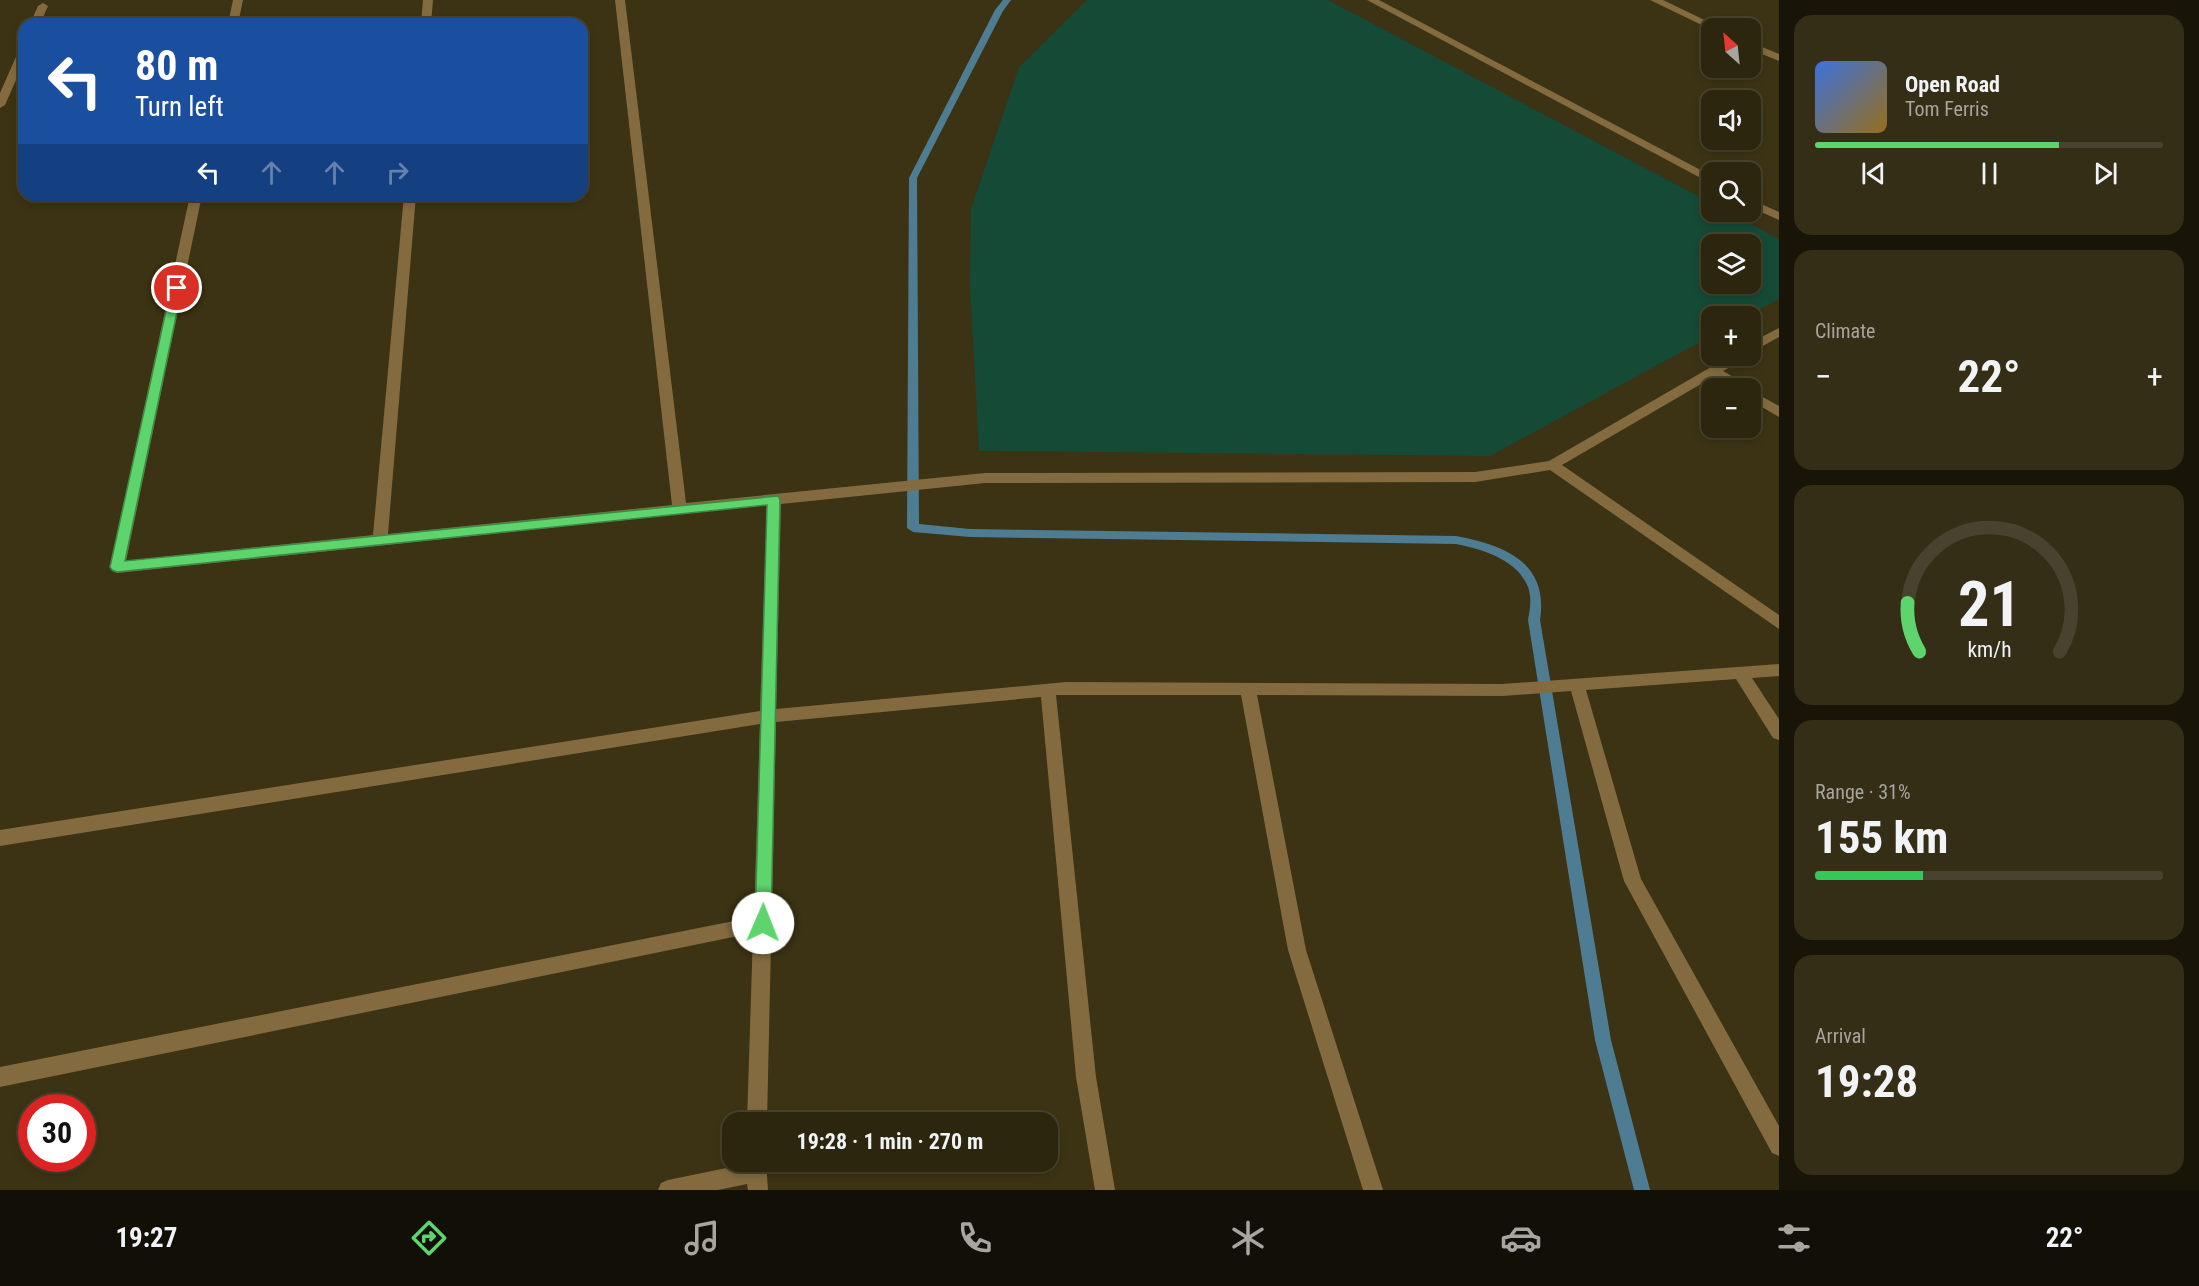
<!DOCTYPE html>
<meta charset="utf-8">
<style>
:root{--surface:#2c260e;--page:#342e17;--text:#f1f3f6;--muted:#a6a59e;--line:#48432e;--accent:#5ed56c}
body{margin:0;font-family:"Roboto Condensed",sans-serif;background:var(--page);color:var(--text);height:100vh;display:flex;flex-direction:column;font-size:22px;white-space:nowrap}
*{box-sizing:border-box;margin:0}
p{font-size:20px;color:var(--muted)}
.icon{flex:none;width:33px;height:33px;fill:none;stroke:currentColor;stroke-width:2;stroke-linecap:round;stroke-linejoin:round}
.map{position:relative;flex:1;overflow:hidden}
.details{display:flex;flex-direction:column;gap:15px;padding:15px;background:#181508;width:420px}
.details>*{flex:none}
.banner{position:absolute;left:18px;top:18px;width:570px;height:183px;border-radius:18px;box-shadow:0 3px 9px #0003,0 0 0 2px var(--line);background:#1a4fa0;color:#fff;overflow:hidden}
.needle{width:39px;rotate:333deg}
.controls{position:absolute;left:1701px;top:18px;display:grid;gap:12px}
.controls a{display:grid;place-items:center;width:60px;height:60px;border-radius:12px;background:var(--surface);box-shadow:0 3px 9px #0003,0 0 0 2px var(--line);font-size:30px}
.speed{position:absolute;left:18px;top:1094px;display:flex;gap:12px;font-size:30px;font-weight:700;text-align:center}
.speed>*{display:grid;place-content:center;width:78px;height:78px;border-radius:50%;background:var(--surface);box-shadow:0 3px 9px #0003,0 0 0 2px var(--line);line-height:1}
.speed .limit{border:9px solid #d22;background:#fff;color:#111}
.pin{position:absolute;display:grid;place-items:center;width:51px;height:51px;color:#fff;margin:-26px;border:3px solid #fff;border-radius:50%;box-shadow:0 2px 6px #0007}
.me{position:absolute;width:66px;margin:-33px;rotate:1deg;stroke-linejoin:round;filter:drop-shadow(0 0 4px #0008)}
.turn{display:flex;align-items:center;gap:21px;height:126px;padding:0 18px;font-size:27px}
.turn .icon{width:78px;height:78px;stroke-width:2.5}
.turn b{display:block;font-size:42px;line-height:51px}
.lanes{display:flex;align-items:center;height:57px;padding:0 18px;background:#0003;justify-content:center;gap:30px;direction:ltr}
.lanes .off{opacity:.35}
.big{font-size:45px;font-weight:700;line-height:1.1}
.details .tile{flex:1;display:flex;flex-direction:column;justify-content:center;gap:9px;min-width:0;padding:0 21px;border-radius:18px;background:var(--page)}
.details .dial{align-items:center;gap:0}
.dial svg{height:156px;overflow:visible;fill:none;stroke:var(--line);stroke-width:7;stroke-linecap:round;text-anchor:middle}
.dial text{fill:var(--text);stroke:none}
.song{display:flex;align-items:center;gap:18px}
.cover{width:72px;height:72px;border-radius:9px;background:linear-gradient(135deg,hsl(220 70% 55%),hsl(40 70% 35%))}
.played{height:6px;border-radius:3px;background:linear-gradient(90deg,var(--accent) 70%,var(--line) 70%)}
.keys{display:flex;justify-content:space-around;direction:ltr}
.heat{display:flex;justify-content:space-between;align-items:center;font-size:33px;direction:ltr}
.charge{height:9px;border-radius:4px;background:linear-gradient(90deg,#34c759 31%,var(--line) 0)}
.trip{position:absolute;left:722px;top:1112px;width:336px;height:60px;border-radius:18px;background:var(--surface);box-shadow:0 3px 9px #0003,0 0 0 2px var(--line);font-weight:700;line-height:60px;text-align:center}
.dock{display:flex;height:96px;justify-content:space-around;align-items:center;background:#120f06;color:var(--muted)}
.dock .icon{width:42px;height:42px}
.dock .active{color:var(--accent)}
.dock b{font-size:27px;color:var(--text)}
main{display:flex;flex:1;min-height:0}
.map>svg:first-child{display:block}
</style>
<main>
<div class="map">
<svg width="1779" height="1190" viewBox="0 0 1779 1190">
<rect width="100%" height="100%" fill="#3b3313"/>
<path fill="#154a36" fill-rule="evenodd" d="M1087,0H1328L1711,203L1712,212H1728L1779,239V299L1747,316H1712L1711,336L1490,456L979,451L970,287L971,209L1019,67ZM1712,244H1750V284H1712Z"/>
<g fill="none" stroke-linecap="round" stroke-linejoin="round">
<path fill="#4e7c92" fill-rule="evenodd" d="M1003,0H1011L1003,11L917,178L919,524L970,529L1456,536C1504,545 1549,562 1540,620L1611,1040L1650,1190H1634L1595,1040L1528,620C1530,609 1532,598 1528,587C1517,559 1481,549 1456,544L970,537L913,532L907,528L909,178L995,10Z"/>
<g fill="#836b3f" fill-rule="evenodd">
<polygon points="233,0 243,0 238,24 228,24"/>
<polygon points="423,0 433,0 431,24 421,24"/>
<polygon points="615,0 625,0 686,503 985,473 1475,472 1549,461 1730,356 1745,356 1744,359 1723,371 1747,385 1748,388 1733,388 1713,377 1562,465 1779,615 1779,629 1550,470 1475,482 985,483 781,504 776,709 1066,682 1502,684 1779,664 1779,676 1752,678 1779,719 1779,740 1773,738 1736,679 1586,690 1641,879 1779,1126 1779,1156 1772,1153 1624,881 1571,691 1502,696 1257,695 1306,950 1383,1190 1363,1190 1288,950 1241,695 1056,695 1096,1077 1115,1190 1095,1190 1076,1077 1041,697 776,722 767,1122 747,1122 753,933 0,1087 0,1067 754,917 760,724 0,846 0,830 760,711 767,505 117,573 112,571 110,567 190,195 202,195 126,561 373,535 404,195 416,195 388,534 672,505"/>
<polygon points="1367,0 1379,0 1712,176 1712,184"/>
<polygon points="1650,0 1663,0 1721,28 1712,30"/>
<polygon points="43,3 48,6 40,24 30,24 38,6"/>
<polygon points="1750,42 1779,54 1779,61 1750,49"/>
<polygon points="24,47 24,62 5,105 0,108 0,93 19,50"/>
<polygon points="1750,199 1779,212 1779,220 1750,207"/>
<polygon points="1779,328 1779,337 1750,353 1750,343"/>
<polygon points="1750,390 1779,406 1779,417 1750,400"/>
<polygon points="746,1161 766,1161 768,1190 748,1190 747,1184 718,1190 658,1190 661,1183 668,1180 746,1164"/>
</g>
</g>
<polygon fill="#5ed56c" stroke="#3d8a46" stroke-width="1.5" points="177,285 182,288 125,561 778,496 780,500 771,923 769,929 763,931 757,929 755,923 767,505 117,572 112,570 110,567 171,288"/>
</svg>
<div class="controls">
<a><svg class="needle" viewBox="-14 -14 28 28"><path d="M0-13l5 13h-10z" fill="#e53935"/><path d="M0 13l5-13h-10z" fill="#a6a59e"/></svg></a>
<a><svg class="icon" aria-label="sound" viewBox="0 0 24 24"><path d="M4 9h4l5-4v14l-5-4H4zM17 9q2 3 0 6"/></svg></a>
<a><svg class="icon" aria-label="search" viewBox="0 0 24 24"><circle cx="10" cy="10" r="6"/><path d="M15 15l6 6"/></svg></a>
<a><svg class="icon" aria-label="layers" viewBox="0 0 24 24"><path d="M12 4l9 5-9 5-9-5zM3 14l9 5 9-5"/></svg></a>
<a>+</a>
<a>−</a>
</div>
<div class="speed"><div class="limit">30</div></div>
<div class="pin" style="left:177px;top:288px;background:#d93025"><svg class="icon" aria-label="arrive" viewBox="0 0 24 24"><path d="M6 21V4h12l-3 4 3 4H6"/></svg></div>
<svg class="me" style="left:763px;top:923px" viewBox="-20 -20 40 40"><circle r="19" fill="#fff"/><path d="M0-13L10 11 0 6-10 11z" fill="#5ed56c"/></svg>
<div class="trip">19:28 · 1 min · 270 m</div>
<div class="banner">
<div class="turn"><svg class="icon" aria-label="left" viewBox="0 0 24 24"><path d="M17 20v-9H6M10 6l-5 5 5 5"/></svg><div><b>80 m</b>Turn left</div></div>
<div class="lanes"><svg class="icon" aria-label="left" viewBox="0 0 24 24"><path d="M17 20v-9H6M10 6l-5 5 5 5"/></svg><svg class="icon off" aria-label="ahead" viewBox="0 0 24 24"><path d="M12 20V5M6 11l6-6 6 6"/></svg><svg class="icon off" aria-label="ahead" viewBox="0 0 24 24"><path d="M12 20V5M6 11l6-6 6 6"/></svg><svg class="icon off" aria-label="right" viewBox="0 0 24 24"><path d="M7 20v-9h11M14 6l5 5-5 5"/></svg></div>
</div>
</div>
<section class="details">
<div class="tile">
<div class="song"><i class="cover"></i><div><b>Open Road</b><p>Tom Ferris</p></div></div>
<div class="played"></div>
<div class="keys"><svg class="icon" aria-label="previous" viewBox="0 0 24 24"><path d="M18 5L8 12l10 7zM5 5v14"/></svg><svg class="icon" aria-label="pause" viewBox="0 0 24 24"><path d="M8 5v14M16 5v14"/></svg><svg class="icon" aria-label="next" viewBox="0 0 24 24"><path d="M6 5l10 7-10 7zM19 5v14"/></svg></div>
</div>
<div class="tile"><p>Climate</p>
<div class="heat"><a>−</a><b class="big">22°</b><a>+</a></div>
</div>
<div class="tile dial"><svg viewBox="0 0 100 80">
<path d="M14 69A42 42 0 1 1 86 69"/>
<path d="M14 69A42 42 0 0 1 8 44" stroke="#5ed56c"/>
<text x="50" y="56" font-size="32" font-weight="700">21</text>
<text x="50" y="72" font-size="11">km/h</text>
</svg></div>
<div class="tile"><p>Range · 31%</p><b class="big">155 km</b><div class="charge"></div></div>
<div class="tile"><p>Arrival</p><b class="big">19:28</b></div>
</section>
</main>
<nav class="dock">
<b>19:27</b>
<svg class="icon active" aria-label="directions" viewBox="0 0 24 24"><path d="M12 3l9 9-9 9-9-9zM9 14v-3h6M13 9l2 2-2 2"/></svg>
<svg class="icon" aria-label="music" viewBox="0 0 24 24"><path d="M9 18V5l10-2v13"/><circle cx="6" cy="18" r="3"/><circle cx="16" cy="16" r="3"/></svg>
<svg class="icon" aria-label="phone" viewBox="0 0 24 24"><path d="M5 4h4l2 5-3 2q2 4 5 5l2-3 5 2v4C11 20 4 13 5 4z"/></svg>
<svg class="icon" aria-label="climate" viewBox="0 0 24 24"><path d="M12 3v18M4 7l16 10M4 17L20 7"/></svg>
<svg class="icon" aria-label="car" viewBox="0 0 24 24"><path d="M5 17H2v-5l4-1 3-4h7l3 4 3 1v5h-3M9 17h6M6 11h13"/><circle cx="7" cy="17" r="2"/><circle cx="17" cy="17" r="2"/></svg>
<svg class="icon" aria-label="filters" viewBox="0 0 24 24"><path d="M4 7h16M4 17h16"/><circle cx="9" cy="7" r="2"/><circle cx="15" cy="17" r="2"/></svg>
<b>22°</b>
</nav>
